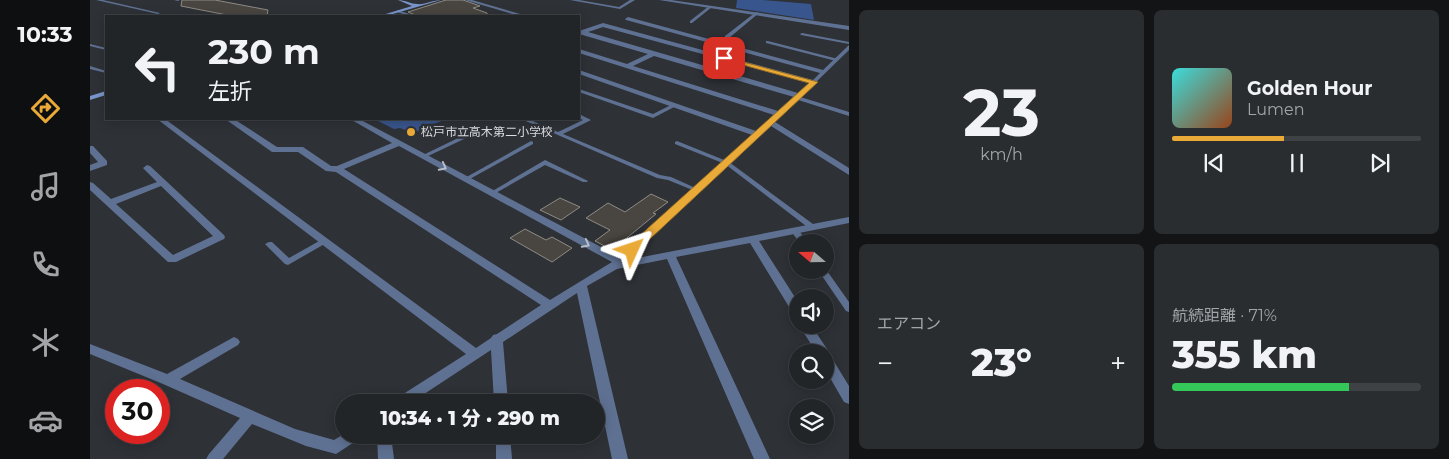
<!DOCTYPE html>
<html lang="ja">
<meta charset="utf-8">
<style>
:root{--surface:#222528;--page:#2a2d30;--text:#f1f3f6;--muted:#a2a5a8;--line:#3f4245;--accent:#eaaa38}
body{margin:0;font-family:Montserrat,"Noto Sans JP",sans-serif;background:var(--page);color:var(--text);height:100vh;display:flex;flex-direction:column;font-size:19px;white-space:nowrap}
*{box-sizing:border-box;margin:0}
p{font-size:16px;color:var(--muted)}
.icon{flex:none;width:28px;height:28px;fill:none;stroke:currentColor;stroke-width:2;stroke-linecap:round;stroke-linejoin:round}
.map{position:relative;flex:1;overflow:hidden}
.panel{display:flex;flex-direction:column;gap:10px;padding:10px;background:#131416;width:600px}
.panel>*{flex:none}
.guide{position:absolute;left:15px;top:15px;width:475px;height:105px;border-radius:0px;box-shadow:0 2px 12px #0003,0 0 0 1px var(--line);background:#222528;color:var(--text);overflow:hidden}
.needle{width:32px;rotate:290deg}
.buttons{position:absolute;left:699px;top:234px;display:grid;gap:10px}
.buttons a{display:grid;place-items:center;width:45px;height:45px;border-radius:50%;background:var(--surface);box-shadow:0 2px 12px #0003,0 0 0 1px var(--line);font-size:25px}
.speed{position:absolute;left:15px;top:379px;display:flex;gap:10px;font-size:25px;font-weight:700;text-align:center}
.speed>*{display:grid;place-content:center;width:65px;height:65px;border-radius:50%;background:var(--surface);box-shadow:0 2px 12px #0003,0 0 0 1px var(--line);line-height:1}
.speed .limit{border:8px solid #d22;background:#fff;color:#111}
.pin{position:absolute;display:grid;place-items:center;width:42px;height:42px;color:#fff;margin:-21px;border-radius:10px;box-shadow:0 2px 8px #0006}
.me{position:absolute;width:55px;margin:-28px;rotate:48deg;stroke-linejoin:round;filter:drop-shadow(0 0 4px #0008)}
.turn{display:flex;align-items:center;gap:18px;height:105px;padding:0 20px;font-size:22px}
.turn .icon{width:65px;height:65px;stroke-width:2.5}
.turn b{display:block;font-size:35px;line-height:42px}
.big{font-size:38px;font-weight:800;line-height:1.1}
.panel .card{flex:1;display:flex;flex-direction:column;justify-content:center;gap:8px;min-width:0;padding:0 18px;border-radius:8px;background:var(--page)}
.panel .dial{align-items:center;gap:0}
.dial b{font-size:65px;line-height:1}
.song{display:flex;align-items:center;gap:15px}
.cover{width:60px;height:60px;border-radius:8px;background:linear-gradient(135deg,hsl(180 70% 55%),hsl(20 70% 35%))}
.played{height:5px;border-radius:2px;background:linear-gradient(90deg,var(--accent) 45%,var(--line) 45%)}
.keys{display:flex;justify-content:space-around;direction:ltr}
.heat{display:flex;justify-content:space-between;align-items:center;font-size:28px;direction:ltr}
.charge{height:8px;border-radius:4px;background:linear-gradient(90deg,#34c759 71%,var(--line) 0)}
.panel .tiles{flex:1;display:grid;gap:10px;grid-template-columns:repeat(2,1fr)}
.trip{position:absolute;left:245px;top:394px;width:270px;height:50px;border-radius:25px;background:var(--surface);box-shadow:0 2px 12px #0003,0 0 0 1px var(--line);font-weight:800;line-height:50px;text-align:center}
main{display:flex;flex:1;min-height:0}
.tabs{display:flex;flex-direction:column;width:90px;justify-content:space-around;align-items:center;background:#0e0f10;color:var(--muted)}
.tabs .icon{width:35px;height:35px}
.tabs .active{color:var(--accent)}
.tabs b{font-size:22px;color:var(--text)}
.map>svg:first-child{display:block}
</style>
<main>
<nav class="tabs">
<b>10:33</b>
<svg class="icon active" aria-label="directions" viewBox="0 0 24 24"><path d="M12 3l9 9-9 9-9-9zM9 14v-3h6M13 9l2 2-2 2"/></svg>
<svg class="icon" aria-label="music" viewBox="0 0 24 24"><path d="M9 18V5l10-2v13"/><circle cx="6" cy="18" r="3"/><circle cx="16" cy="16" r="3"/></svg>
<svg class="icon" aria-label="phone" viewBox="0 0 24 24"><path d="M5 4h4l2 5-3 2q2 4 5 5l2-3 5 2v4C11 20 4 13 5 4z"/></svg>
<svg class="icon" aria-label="climate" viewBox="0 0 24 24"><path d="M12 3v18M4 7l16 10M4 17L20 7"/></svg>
<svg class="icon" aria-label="car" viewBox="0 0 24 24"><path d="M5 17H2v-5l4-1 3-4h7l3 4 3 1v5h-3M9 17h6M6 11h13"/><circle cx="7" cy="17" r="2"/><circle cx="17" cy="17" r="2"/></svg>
</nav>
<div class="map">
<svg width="759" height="459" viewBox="0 0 759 459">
<rect width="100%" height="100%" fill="#2e3136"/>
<g fill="#39558d">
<polygon points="647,0 673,0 721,4 724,20 646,8"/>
<polygon points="284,119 356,119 323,133 310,128 304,129"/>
</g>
<g fill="#494540" stroke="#8f8b84">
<polygon points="92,0 125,0 178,10 177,16 142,16 91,6"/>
<polygon points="356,0 373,0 390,6 383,8 397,13 397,16 328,16 318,12"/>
<polygon points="561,194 578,202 563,213 566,214 522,250 505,241 520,230 496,218 518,203 535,212"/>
<polygon points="470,198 490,207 471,220 450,210"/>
<polygon points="435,229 456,240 462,237 482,248 462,262 420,238"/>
</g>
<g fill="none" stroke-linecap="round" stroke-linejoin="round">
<g fill="#5f7192" fill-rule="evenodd">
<polygon points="6,0 13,0 70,13 68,14"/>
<polygon points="84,0 90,0 88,1"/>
<polygon points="480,0 489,0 529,7 540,0 545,0 530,9"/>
<polygon points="619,6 622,7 602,23 600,23 600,21"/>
<polygon points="666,12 669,13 639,38 635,38 635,36"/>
<polygon points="712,33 759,42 759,44 711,35 710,34"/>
<polygon points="678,41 748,59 748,60 746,61 676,43 676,41"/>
<polygon points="0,44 16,48 16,50 0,46"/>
<polygon points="0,66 16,71 16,73 0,69"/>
<polygon points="489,89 563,114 583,104 588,105 563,118 489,92"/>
<polygon points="707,96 759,112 759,116 705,99 704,98"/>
<polygon points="489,114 501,120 473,134 570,175 581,177 610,190 607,192 605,191 578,180 567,178 431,119 438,119 468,132 493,120 489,118"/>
<polygon points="391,127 394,129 393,130 336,157 334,158 331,156"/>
<polygon points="441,141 443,142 443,144 378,180 374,180 373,179"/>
<polygon points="587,141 639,162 727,227 726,229 720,229 635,164 585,144 585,142"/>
<polygon points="455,160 498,181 497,182 493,182 455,165 404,194 402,195 399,193"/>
<polygon points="702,229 708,229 717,242 709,242 701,231"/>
<polygon points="231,240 237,240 238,242 198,265 195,264 175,244 179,242 182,242 199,258"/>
<polygon points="735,268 759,302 759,312 756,311 728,270 735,270"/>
</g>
<g fill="#5f7192" fill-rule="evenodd">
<polygon points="375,0 382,0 437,16 429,16"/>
<polygon points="569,0 581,0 759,26 759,30"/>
<polygon points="307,10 326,16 319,16 307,12"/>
<path d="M538,17L733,70L759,45V50L685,122L759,168V175L681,126L537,260L759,217V223L669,241L708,302V316L704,315L660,243L586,257L680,459H664L577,259L527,269L497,286L538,459H522L487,293L413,342L418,402H404L401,350L322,402H305L307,398L376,354L67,119H75L386,348L401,338L403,335L407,334L451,305L246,172L236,171L208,152H182L135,119H144L187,147H213L241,166H247L302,143L260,119H269L528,256L662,135L489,74V70L666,131L684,115L489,53V49L537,64L558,54L489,34V31L513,23L723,80L730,73L536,20L535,19ZM513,27L719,83L708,93L498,32ZM564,56L704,97L688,111L543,66ZM309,146L522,262L460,300L254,169Z"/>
<polygon points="0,146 3,146 17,161 17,165 0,171 0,165 8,162 0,153"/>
<path d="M57,165L60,166L134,235L135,237L134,239L86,262H78L0,190V182L3,183L21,199L67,182L53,168ZM71,186L123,236L83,255L26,204Z"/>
<polygon points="709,325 721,325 737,349 738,352 737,354 740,355 759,386 759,404 754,402 735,369 735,352 726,352"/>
<polygon points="144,337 148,339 150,342 148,345 90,379 205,429 244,440 254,434 271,435 269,439 246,454 216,446 162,424 133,459 116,459 119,454 150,418 73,384 0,354 0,344 77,374"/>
<polygon points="287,435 301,435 304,459 288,459"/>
<polygon points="406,435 420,435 422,459 406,459"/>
</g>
<g fill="#7995ca" fill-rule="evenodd">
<path d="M308,0C315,0 321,4 327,4C335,5 343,0 351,0L296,16H289L322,6Z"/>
<polygon points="16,91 16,95 0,100 0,96"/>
</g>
</g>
<defs><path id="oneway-chevron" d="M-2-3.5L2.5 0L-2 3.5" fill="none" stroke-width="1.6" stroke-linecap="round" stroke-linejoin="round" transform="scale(1.25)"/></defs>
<g stroke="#b6bdc9">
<use href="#oneway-chevron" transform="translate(353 167) rotate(28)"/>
<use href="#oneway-chevron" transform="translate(496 244) rotate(28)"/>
</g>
<polygon fill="#eaaa38" stroke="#986e24" points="631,56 728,82 546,252 537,252 536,250 537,247 719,83 631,59"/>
<circle fill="#eaaa38" stroke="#2e3136" stroke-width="2" cx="321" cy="132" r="5"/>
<g text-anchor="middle" stroke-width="5" stroke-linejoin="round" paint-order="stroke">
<g font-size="12" fill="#dbdde1" stroke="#2e3136" text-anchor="start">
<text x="331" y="136">松戸市立高木第二小学校</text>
</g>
</g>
</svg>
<div class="buttons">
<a><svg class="needle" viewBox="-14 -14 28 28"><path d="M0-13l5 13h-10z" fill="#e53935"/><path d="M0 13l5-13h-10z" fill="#a2a5a8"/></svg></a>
<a><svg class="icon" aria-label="sound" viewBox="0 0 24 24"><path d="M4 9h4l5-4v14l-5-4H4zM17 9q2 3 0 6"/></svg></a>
<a><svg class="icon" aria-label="search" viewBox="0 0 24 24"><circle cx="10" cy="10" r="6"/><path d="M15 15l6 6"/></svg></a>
<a><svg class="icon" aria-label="layers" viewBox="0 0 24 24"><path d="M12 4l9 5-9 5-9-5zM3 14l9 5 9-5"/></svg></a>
</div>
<div class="speed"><div class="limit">30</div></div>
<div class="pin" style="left:634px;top:58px;background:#d93025"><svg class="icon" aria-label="arrive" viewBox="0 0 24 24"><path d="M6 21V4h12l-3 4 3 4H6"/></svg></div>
<svg class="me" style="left:542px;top:250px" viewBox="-20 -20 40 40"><path d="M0-17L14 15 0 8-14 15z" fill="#eaaa38" stroke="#fff" stroke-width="4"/></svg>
<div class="trip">10:34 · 1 分 · 290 m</div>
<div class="guide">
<div class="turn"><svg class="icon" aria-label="left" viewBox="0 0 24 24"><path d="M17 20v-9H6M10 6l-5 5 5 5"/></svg><div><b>230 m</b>左折</div></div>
</div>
</div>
<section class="panel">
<div class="tiles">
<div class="card dial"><b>23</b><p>km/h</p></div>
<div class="card">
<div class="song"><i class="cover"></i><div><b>Golden Hour</b><p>Lumen</p></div></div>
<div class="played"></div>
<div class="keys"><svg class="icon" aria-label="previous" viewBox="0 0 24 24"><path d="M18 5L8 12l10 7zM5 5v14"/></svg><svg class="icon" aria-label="pause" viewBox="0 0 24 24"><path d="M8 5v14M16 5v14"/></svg><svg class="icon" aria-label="next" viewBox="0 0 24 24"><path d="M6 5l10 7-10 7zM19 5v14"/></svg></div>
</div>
<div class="card"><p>エアコン</p>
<div class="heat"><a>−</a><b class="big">23°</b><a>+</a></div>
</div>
<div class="card"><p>航続距離 · 71%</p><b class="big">355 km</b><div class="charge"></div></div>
</div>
</section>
</main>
